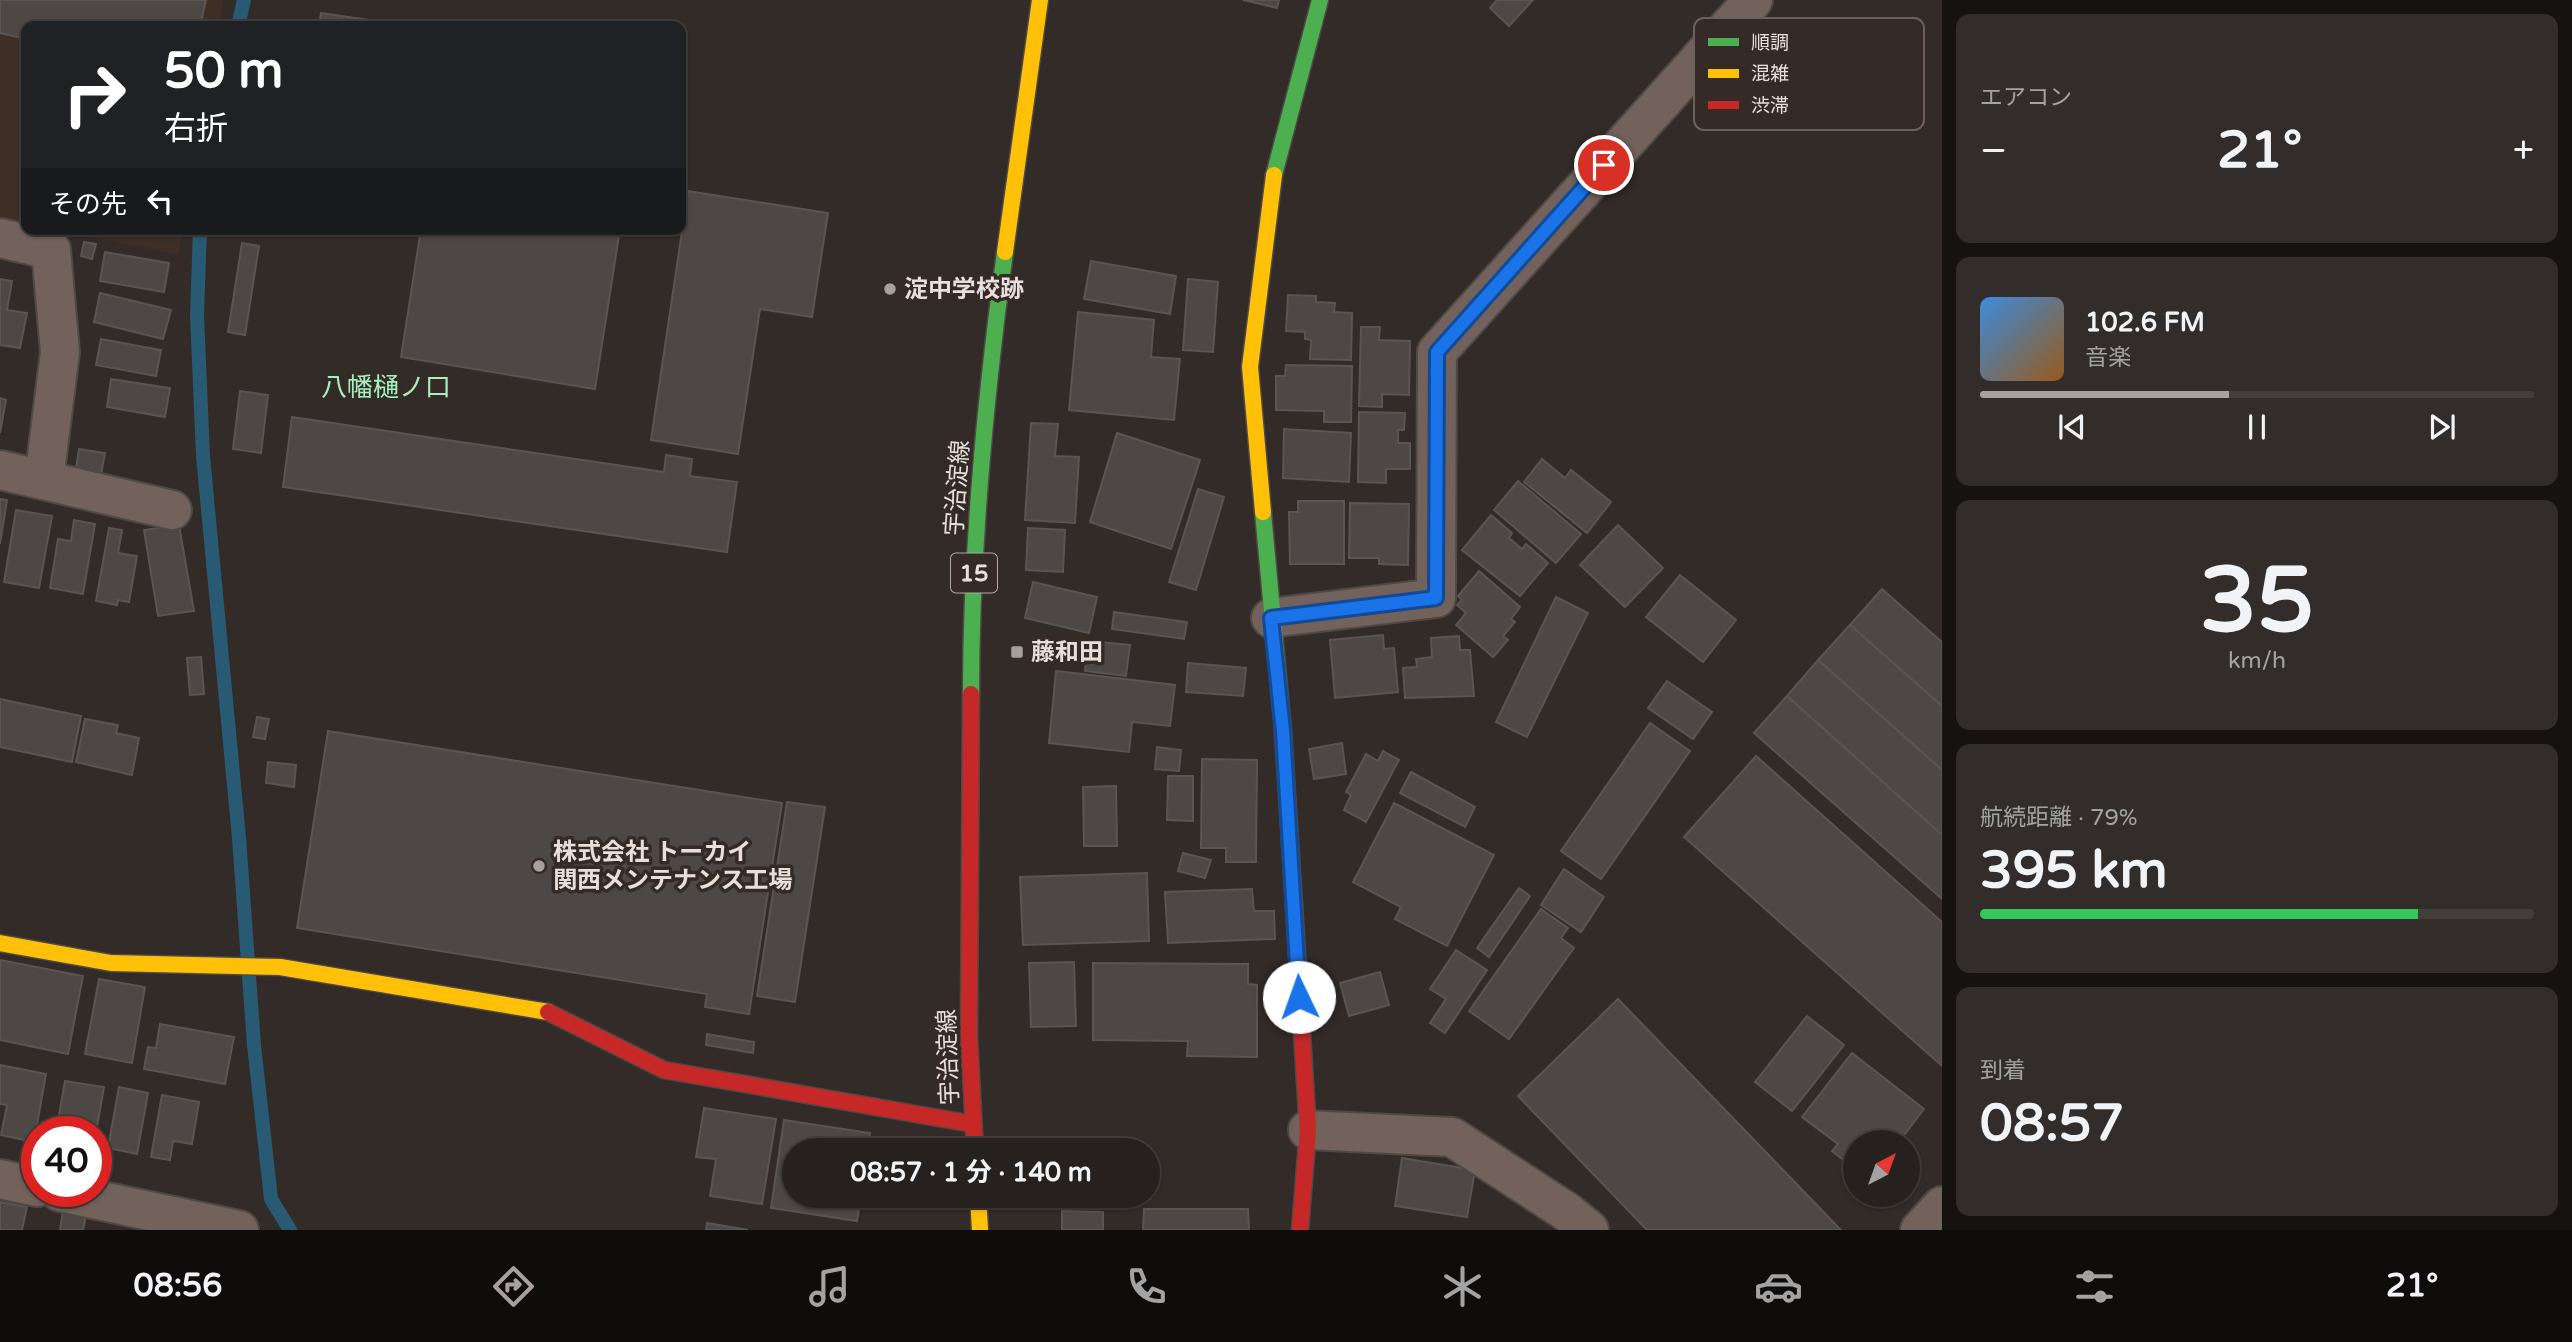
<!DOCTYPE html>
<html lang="ja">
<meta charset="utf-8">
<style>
:root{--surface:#26201e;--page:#322d2b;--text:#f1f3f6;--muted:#a4a3a4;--line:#423e3c;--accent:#a7a09c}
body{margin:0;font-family:"Varela Round","Noto Sans JP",sans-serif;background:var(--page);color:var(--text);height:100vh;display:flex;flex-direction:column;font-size:26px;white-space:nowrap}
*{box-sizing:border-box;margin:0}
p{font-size:23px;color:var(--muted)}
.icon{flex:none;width:38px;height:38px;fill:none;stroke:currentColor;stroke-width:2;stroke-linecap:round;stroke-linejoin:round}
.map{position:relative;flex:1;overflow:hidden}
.sheet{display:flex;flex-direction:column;gap:14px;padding:14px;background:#151210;width:630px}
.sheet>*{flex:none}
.top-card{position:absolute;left:21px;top:21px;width:665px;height:214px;border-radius:14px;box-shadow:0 2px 5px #0004,0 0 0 2px var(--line);background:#202124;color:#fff;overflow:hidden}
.needle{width:46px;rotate:41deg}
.buttons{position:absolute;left:1843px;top:1130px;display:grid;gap:14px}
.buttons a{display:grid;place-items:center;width:77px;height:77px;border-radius:50%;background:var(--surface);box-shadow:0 2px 5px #0004,0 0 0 2px var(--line);font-size:35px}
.speed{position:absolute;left:21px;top:1116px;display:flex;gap:14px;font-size:35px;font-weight:700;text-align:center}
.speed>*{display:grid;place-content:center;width:91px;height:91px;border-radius:50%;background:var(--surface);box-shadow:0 2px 5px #0004,0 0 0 2px var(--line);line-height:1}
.speed .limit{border:10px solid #d22;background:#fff;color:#111}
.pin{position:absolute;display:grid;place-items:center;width:60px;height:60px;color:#fff;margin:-30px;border:4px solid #fff;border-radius:50%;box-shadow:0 2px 7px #0007}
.me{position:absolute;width:77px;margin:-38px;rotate:357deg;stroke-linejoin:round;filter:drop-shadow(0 0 5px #0008)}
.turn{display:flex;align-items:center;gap:24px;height:147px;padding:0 28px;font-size:32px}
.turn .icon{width:91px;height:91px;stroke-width:2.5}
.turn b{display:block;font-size:49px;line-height:60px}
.then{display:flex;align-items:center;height:66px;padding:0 28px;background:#0003;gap:14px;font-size:26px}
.big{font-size:52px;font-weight:700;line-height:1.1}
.sheet .widget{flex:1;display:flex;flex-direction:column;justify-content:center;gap:10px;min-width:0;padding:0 24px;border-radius:14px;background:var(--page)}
.sheet .dial{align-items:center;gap:0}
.dial b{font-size:91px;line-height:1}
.song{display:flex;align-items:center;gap:21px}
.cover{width:84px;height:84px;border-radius:10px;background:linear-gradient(135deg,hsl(210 70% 55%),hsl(30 70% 35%))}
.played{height:7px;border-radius:4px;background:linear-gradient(90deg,var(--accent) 45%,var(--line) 45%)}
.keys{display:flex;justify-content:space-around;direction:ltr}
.heat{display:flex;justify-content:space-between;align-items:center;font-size:38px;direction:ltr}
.charge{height:10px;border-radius:5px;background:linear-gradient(90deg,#34c759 79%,var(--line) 0)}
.trip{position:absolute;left:782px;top:1138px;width:378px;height:70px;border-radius:35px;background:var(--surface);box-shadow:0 2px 5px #0004,0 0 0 2px var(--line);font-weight:700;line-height:70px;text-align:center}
.tab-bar{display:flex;height:112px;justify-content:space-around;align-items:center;background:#0f0d0c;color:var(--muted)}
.tab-bar .icon{width:49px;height:49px}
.tab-bar .active{color:var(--accent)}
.tab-bar b{font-size:32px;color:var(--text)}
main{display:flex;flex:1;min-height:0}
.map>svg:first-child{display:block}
</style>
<main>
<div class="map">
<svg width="1942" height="1230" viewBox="0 0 1942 1230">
<rect width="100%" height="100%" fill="#322b28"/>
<g fill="#3d2e26">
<polygon points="0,0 224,0 219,26 26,26 26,223 0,217"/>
<polygon points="52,229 183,229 179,255"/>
</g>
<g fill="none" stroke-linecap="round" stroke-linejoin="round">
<g stroke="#285b73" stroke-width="14">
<polyline points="238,26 244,0"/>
<polyline points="200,229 197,315 203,456 239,838 254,1045 271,1199 290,1230"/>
</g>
</g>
<g fill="#4d4846" stroke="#5a5453" stroke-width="2">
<polygon points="0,0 206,0 200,26 26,26 26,39 0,33"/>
<polygon points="1243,0 1279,0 1277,8"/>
<polygon points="1497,0 1533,0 1509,26 1490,8"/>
<polygon points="321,13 377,21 376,26 319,26"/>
<polygon points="688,191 828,213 812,317 760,309 738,454 651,440"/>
<polygon points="421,229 620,229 595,389 401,357"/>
<polygon points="84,242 96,244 92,259 81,256"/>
<polygon points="242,243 259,246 245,335 228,332"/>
<polygon points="105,252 169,263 164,292 100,281"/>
<polygon points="1091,261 1176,276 1170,314 1084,299"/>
<polygon points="0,279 12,281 7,310 27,313 20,348 0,345"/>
<polygon points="1188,279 1218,282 1213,352 1183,350"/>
<polygon points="100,293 171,310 163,339 94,322"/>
<polygon points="1288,295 1316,296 1316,302 1335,303 1334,312 1352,313 1351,360 1310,359 1311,340 1305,339 1305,332 1286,331"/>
<polygon points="1078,312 1154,320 1151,357 1180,359 1174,420 1069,410"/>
<polygon points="1361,327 1380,327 1379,340 1410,341 1409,395 1382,394 1382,407 1359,406"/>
<polygon points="101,339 161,350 156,376 96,365"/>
<polygon points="1286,365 1352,366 1351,422 1324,422 1324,411 1276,410 1276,376 1285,376"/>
<polygon points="111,379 170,388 165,417 107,407"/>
<polygon points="240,391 268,395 261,453 233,449"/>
<polygon points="0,398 6,400 0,433"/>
<polygon points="1359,412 1405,413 1404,430 1398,430 1398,443 1410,443 1410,469 1386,469 1386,483 1358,482"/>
<polygon points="292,417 664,472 666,455 692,459 690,476 737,482 727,552 283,487"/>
<polygon points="1031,423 1058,424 1055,456 1079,457 1075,523 1025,520"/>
<polygon points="1284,429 1351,433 1349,482 1283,478"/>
<polygon points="1117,433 1200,460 1171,549 1090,522"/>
<polygon points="79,449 105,453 101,475 76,469"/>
<polygon points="1542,459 1565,478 1571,470 1611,502 1587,533 1524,482"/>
<polygon points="1518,481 1581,534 1556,563 1494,510"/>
<polygon points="1198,489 1224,497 1196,590 1169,582"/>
<polygon points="0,499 7,500 0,544"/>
<polygon points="1298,501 1344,501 1344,564 1290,564 1289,512 1298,512"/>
<polygon points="1350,503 1409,504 1408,565 1379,564 1379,558 1349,558"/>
<polygon points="16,510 52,516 39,588 4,582"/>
<polygon points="1491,515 1512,533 1509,538 1522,549 1526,544 1548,563 1520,596 1462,550"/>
<polygon points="74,520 95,524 83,594 50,588 58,539 71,541"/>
<polygon points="179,525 194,611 158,616 144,530"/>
<polygon points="1618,525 1663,568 1625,607 1580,565"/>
<polygon points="109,528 122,530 118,553 137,556 129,602 118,600 117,605 96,601"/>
<polygon points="1028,528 1065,530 1063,572 1026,570"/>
<polygon points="1479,571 1520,607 1511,619 1515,622 1503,636 1508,640 1493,657 1456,625 1466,613 1457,605 1462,600 1458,596"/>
<polygon points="1680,575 1736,620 1703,662 1646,617"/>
<polygon points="1033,582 1097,597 1089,633 1025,618"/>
<polygon points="1882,589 1942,642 1942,706 1850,625"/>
<polygon points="1556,597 1588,613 1527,737 1496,722"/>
<polygon points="1114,612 1187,622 1184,639 1112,629"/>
<polygon points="1850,625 1942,706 1942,770 1818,660"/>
<polygon points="1383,635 1384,649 1394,648 1398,692 1335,698 1330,640"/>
<polygon points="1459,636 1460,650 1470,650 1474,696 1405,698 1403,668 1417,667 1416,659 1432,657 1431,638"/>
<polygon points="1088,641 1130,645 1126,676 1085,671"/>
<polygon points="201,657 204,694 190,695 187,658"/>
<polygon points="1818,660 1942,770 1942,835 1787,696"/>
<polygon points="1188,663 1246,668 1243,696 1186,692"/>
<polygon points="1056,671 1175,685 1170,726 1132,722 1129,752 1049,743"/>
<polygon points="1667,681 1712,712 1693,739 1648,708"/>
<polygon points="1787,696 1942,835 1942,899 1754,733"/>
<polygon points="0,699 81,716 72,762 0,747"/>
<polygon points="257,717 269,719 265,739 253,737"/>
<polygon points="85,719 118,725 116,733 139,738 132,775 76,762"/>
<polygon points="1650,723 1690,751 1601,879 1561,851"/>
<polygon points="328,731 782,803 749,1014 705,1007 707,994 297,928"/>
<polygon points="1342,743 1346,774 1314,779 1309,749"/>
<polygon points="1157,747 1181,750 1179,771 1155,769"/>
<polygon points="1383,751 1399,760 1366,822 1344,810 1351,795 1346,792 1366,754 1378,761"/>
<polygon points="1756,756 1942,922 1942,1066 1684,837"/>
<polygon points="1202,759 1257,760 1256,862 1226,862 1226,848 1201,848"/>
<polygon points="268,762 296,765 294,787 266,783"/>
<polygon points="1411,772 1475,807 1465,827 1400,793"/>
<polygon points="1168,776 1193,776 1193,821 1167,820"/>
<polygon points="1116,786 1117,846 1084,846 1083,787"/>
<polygon points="787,802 825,807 795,1002 757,996"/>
<polygon points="1394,803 1494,855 1447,946 1395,919 1401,907 1353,882"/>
<polygon points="1183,853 1211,860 1205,878 1178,871"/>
<polygon points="1564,869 1604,897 1581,932 1541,905"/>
<polygon points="1147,873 1149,941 1023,945 1020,877"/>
<polygon points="1519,888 1530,896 1489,957 1477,948"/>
<polygon points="1252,889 1254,911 1274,911 1275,939 1168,943 1165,892"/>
<polygon points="1541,909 1568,928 1561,938 1574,948 1509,1039 1469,1011"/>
<polygon points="1456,950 1487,970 1445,1033 1430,1023 1446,999 1430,989"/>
<polygon points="0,960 83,976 68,1054 0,1040"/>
<polygon points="1074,962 1076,1026 1031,1027 1029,963"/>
<polygon points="1093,963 1248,964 1248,984 1257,985 1257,1057 1187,1056 1188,1041 1093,1040"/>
<polygon points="1380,972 1389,1005 1349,1016 1340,983"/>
<polygon points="99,979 145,987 132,1063 85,1054"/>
<polygon points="1618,999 1841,1230 1647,1230 1518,1096"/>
<polygon points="1807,1016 1844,1045 1792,1111 1755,1082"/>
<polygon points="160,1024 234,1037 225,1084 144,1069 148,1047 156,1048"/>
<polygon points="707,1034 754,1042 753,1053 706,1045"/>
<polygon points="1852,1053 1924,1109 1898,1143 1855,1143 1855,1169 1832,1151 1838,1144 1802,1117"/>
<polygon points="0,1065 46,1074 34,1142 1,1135 7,1105 0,1104"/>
<polygon points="65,1081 104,1087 96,1132 56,1132"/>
<polygon points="119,1087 148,1093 137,1154 108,1148"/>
<polygon points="162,1095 199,1102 192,1144 173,1141 170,1160 151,1157"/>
<polygon points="704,1108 776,1119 762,1204 710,1196 716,1159 696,1157"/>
<polygon points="784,1120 870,1133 868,1150 794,1150 794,1195 861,1195 857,1221 771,1208"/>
<polygon points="1402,1158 1475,1170 1467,1217 1395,1206"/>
<polygon points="0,1202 27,1207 22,1230 0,1230"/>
<polygon points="1144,1209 1248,1209 1249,1230 1143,1230"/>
<polygon points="63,1211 86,1216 83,1230 60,1230"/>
<polygon points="1062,1211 1103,1212 1103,1230 1062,1230"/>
<polygon points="707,1223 748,1230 706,1230"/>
</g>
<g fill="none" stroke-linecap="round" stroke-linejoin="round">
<g stroke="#4e4945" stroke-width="42">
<g id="street">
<polyline points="0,238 51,250 60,352 44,480"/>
<polyline points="0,470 172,510"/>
<polyline points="1271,618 1436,598 1437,352 1753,0"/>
<polyline points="1308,1130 1452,1137 1567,1212 1589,1230"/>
<polyline points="0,1179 37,1187"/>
<polyline points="60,1192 239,1230"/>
<polyline points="1920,1230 1942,1206"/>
</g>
</g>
<g stroke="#4e4945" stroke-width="19">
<g id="fast">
<polyline points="1274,175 1320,0"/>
<polyline points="1263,512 1283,731 1294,905"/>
<path d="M971,694C971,546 985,399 1005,252"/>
</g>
</g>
<g stroke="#4e4945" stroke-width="19">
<g id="slow">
<polyline points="1005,252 1040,0"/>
<polyline points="1263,512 1250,367 1274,175"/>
<polyline points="0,943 111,963 280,967 548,1012"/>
<polyline points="978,1195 980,1230"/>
</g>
</g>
<g stroke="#4e4945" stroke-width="19">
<g id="jam">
<polyline points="971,694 969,1037 975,1150"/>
<polyline points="1294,905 1308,1130 1300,1230"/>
<polyline points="548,1012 664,1070 973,1124"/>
</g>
</g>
<use href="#street" stroke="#73615b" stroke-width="38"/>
<use href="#fast" stroke="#4caf50" stroke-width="16"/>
<use href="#slow" stroke="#ffc107" stroke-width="16"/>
<use href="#jam" stroke="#c62828" stroke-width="16"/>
</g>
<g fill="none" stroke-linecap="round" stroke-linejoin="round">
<g stroke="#114b97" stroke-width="18">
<polyline id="route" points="1299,997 1283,731 1271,618 1436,598 1437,352 1604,165"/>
</g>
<use href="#route" stroke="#1a73e8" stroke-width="12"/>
</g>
<g fill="#a7a09c" stroke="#352a25" stroke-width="2.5">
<circle cx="890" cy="289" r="7"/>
<rect x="1010" y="645" width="14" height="14" rx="3.5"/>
<circle cx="539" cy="866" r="7"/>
</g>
<g text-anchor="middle" stroke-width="7" stroke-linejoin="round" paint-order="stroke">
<rect fill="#352a25" stroke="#b1a9a4" stroke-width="2" x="951" y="553.5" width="46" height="39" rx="5"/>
<g font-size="23" font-weight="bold" fill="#e6dfdb">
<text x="974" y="581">15</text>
</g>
<g font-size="24" font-weight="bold" fill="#e6dfdb" stroke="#352a25" text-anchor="start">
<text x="904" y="297">淀中学校跡</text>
<text x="1031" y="660">藤和田</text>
<text x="553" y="860">株式会社 トーカイ<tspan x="553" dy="28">関西メンテナンス工場</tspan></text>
</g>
<g font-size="24" fill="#e6dfdb" stroke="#352a25">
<text transform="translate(957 488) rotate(-86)" y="8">宇治淀線</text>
<text transform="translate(948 1057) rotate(-92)" y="8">宇治淀線</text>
</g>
<g font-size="26" fill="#a6f0bf" stroke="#352a25">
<text x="386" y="396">八幡樋ノ口</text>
</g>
</g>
<rect x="1694" y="18" width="230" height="112" rx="10" fill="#352a25" stroke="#6a605c" stroke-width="2"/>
<rect x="1708" y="38" width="31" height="8" fill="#4caf50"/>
<rect x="1708" y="69" width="31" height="9" fill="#ffc107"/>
<rect x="1708" y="101" width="31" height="8" fill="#c62828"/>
<g font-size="19" fill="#e6dfdb">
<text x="1751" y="49">順調</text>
<text x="1751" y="80">混雑</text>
<text x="1751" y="112">渋滞</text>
</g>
</svg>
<div class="buttons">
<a><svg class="needle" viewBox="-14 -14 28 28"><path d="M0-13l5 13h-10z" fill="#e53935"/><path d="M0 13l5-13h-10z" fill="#a4a3a4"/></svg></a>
</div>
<div class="speed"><div class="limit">40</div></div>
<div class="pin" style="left:1604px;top:165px;background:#d93025"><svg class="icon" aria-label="arrive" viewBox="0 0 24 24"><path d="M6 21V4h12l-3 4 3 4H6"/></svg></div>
<svg class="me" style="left:1299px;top:997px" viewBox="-20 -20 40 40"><circle r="19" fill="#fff"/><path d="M0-13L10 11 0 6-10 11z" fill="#1a73e8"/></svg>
<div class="trip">08:57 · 1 分 · 140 m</div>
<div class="top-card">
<div class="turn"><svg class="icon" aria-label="right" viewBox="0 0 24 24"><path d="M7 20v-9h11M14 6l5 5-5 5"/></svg><div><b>50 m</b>右折</div></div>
<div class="then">その先<svg class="icon" aria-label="left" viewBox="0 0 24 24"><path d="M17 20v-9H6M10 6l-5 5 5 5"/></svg></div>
</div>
</div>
<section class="sheet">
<div class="widget"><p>エアコン</p>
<div class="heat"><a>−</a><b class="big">21°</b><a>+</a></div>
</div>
<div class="widget">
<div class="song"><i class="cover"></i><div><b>102.6 FM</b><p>音楽</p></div></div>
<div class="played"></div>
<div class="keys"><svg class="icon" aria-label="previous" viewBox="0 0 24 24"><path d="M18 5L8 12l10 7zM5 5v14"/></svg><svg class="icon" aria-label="pause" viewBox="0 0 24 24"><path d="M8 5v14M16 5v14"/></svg><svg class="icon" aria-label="next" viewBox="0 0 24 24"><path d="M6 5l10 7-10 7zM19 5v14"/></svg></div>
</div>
<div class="widget dial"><b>35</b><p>km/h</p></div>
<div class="widget"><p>航続距離 · 79%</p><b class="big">395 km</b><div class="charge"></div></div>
<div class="widget"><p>到着</p><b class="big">08:57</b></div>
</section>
</main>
<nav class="tab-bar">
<b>08:56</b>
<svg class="icon active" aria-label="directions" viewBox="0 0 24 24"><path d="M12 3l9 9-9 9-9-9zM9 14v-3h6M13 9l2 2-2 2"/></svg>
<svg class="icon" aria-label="music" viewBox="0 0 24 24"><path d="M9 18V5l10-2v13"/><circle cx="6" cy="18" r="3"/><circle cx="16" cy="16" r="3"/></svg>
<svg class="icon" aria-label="phone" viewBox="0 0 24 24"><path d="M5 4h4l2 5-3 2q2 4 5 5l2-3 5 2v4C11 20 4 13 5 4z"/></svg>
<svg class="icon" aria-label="climate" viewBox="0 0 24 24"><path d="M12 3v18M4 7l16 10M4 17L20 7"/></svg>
<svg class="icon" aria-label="car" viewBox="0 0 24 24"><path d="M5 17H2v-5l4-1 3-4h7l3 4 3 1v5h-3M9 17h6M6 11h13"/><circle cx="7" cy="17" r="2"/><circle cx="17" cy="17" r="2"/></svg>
<svg class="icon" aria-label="filters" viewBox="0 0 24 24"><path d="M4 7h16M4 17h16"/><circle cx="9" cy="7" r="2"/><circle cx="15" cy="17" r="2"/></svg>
<b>21°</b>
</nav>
